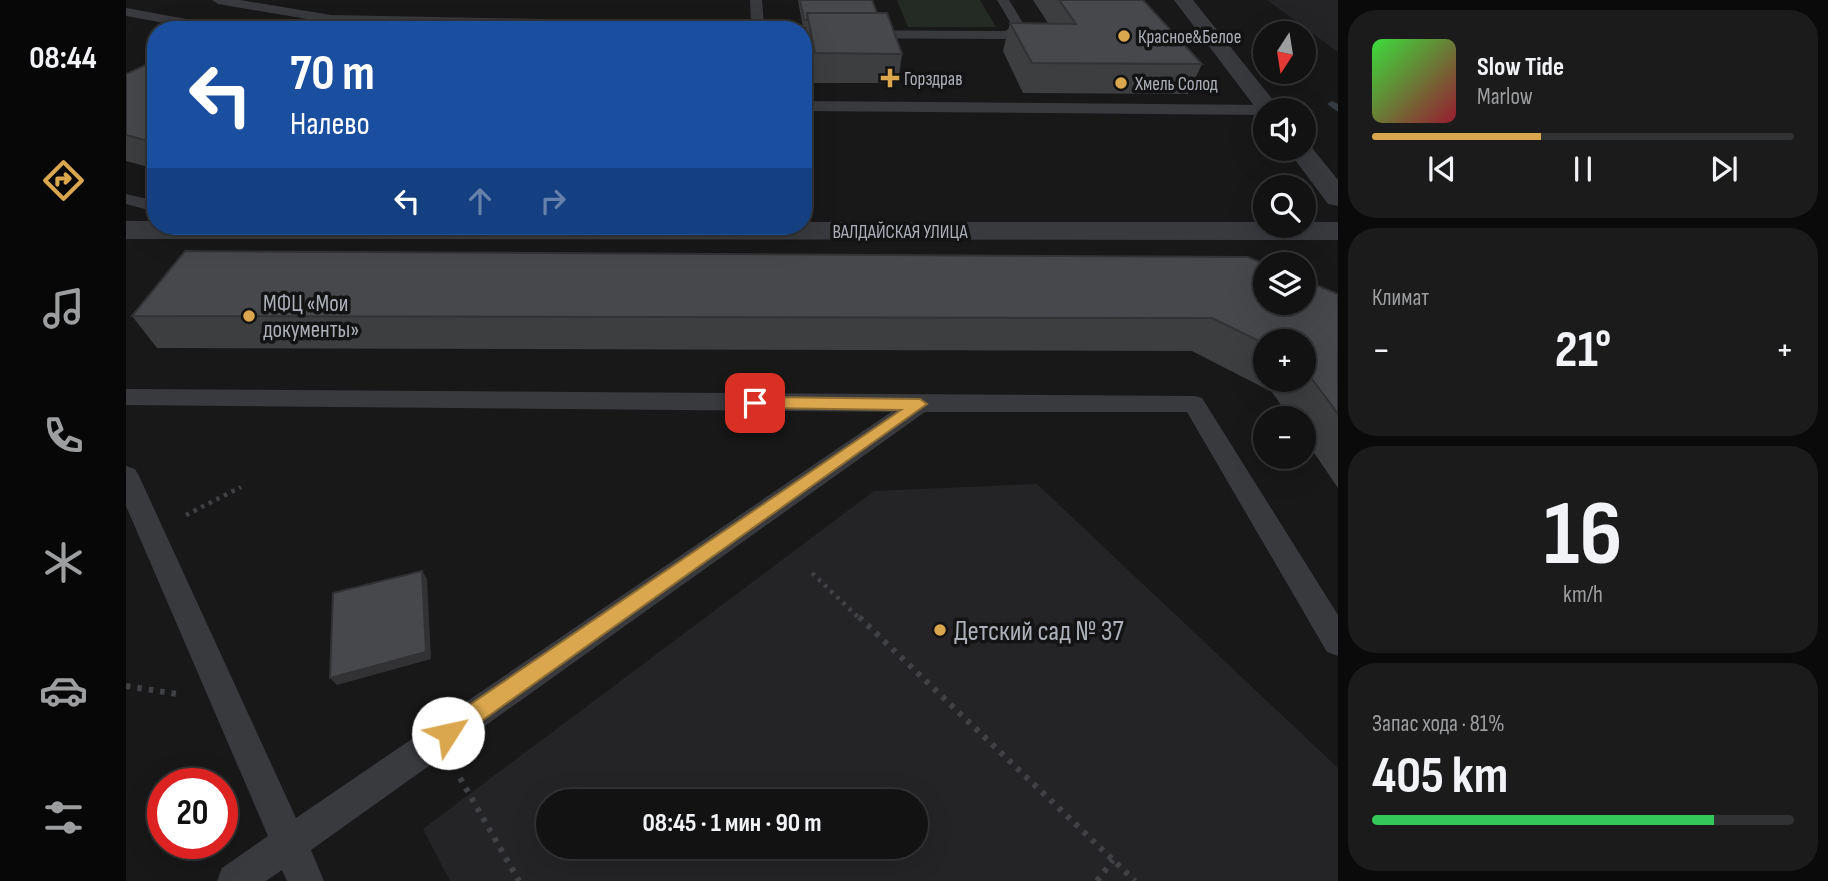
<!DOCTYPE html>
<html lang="ru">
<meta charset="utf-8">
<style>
:root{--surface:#121213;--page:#1b1b1c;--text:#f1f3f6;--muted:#9c9ea0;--line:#313233;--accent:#dba74e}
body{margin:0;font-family:"Sofia Sans Condensed",sans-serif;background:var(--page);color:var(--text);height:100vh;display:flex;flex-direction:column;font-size:26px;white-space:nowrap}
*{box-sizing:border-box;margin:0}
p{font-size:23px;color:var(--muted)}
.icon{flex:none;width:38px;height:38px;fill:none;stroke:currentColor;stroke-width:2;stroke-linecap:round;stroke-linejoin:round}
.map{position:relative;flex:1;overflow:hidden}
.details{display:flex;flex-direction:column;gap:10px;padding:10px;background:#0a0a0a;width:490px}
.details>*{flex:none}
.hud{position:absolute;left:21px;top:21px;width:665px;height:214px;border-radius:28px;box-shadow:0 7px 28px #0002,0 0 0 2px var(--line);background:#1a4fa0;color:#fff;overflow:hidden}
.needle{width:46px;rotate:192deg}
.buttons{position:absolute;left:1127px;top:21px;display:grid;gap:14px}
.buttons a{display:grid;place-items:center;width:63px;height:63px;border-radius:50%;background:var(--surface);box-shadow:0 7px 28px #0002,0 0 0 2px var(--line);font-size:35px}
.speed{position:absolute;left:21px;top:768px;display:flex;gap:14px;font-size:35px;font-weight:700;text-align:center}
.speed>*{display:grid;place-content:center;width:91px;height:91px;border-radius:50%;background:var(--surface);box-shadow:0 7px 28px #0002,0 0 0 2px var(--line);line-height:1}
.speed .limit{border:10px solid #d22;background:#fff;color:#111}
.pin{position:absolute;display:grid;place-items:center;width:60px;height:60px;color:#fff;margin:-30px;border-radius:14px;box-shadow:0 4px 10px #0006}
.me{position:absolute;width:77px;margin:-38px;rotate:55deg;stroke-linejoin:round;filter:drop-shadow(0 0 5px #0008)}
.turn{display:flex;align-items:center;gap:24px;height:147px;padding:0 28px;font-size:32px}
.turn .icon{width:91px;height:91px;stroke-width:2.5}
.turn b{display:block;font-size:49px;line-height:60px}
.lanes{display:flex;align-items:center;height:66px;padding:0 28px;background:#0003;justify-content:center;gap:35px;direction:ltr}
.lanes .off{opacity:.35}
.big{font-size:52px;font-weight:700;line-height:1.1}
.details .card{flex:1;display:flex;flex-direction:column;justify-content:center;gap:10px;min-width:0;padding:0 24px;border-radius:28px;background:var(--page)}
.details .dial{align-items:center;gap:0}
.dial b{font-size:91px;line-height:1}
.song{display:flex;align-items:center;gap:21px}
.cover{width:84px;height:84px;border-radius:10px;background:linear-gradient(135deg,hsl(120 70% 55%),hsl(350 70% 35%))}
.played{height:7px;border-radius:4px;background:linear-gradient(90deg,var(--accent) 40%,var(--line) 40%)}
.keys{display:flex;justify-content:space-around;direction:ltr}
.heat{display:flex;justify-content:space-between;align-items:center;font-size:38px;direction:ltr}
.charge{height:10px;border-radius:5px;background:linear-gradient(90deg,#34c759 81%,var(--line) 0)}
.trip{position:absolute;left:410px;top:789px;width:392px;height:70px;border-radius:35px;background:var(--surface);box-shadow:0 7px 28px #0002,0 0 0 2px var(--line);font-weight:700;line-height:70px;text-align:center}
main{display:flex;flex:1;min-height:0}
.dock{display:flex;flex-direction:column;width:126px;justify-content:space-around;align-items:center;background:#070708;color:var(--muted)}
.dock .icon{width:49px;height:49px}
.dock .on{color:var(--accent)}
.dock b{font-size:32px;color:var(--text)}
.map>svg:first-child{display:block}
</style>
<main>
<nav class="dock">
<b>08:44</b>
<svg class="icon on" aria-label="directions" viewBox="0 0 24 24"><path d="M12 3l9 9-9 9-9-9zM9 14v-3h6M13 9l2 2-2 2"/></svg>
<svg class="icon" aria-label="music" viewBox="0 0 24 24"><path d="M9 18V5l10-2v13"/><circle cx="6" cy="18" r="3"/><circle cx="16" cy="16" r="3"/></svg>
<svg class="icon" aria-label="phone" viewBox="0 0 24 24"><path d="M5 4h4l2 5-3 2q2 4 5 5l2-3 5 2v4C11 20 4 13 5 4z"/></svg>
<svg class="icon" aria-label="climate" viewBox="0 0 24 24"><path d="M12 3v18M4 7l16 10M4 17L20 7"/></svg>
<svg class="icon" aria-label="car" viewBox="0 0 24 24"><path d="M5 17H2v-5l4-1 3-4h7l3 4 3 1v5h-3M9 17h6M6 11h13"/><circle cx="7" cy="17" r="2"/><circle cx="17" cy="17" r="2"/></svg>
<svg class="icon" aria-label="filters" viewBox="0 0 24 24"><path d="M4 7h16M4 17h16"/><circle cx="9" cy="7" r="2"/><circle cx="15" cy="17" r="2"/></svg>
</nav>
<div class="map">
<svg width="1212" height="881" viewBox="0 0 1212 881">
<rect width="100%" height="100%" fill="#181819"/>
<g fill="#242426" fill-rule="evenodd">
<polygon points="1141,0 1212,0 1212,52"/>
<path d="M911,484L1212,768V881H324L297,829L748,491ZM422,802H789V847H422Z"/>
</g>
<polygon fill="#242b25" points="771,0 854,0 870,27 782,27"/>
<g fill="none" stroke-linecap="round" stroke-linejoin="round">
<polygon fill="#333a41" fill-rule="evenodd" points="1206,101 1212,104 1212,112 1201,104"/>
<g stroke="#3f4145" stroke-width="4.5" stroke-dasharray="3.5 5" stroke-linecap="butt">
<polyline points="60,515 115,487"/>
<polyline points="686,573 734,619"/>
</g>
<g stroke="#3f4145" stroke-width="6" stroke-dasharray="4.5 7" stroke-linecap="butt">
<polyline points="733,617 1009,881"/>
<polyline points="0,686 51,694"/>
<polyline points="334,778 393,881"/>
<polyline points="971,881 987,860"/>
</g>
<g fill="#393a3e" fill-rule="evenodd">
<polygon points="86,0 114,0 205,15 625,23 624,0 636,0 638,24 656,30 228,23 222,26 92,4"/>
<polygon points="871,0 883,0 900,28 881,39 677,38 677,30 879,31 887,27"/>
<polygon points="0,8 99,26 105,30 77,30 0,16"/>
<polygon points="677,101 1143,105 1151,110 1139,110 1139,115 677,111"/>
<polygon points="0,194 30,201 30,212 0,204"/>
<polygon points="0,389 1068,396 1076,398 1212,615 1212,656 1201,652 1061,412 799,412 185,850 198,881 161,881 156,870 140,881 91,881 96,868 142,836 0,506 0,466 9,469 13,476 170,818 765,412 0,405"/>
</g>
<g fill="#393a3e" fill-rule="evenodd">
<polygon points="1048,0 1067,0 1155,110 1139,110 1139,116 1135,115"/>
<polygon points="1178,142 1183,144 1212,180 1212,206 1202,204 1161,149 1178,149"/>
<polygon points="0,221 30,221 30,226 677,226 677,222 1139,222 1139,226 1178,226 1178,222 1212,222 1212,240 0,239"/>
</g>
</g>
<g fill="#3d3e40" fill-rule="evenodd">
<polygon points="672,0 746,0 751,13 776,54 772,83 687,83 679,41 680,27 677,27"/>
<polygon points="907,0 1017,0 1076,64 1062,94 897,93 877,51 884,23 922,23"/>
<polygon points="30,60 30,169 0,161 0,74"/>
<path d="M1212,294V488L1178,438V418H1164L1146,392L1066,351L31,348L6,316ZM1139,341H1178V380H1139Z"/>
</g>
<polygon fill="#323234" points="296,571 301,579 305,659 211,685 204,678"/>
<g fill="#47484b" stroke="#323234" stroke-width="2">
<polygon points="674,0 746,0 751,13 681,13 681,20 678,20"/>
<polygon points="933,0 1017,0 1076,64 906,63 884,23 950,24"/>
<polygon points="681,13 761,13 776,54 689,53"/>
<polygon points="30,60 30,143 0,135 0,74"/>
<polygon points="59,251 1122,257 1139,264 1139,303 1178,303 1178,280 1212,294 1212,414 1178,368 1178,341 1139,341 1139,344 1086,318 6,316"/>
<polygon points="296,571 300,652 204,678 207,593"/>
</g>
<polygon fill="#dba74e" stroke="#8e6d33" stroke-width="2" points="629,397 794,399 801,404 329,740 322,743 314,740 311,733 314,725 775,410 629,408 622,403"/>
<g fill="#dba74e" stroke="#131314" stroke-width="2.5">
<circle cx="998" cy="36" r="7"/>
<path d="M760.5 67.5h7v7h7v7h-7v7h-7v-7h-7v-7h7z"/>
<circle cx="995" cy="83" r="7"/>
<circle cx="123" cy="316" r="7"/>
<circle cx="814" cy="630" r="7"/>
</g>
<g text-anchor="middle" stroke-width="7" stroke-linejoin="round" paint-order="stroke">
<g font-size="19" fill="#abafb7" stroke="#131314" text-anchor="start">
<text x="1012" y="43">Красное&amp;Белое</text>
<text x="778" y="85">Горздрав</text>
<text x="1009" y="90">Хмель Солод</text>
</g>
<g font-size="19" fill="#abafb7" stroke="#131314">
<text x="774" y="238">ВАЛДАЙСКАЯ УЛИЦА</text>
</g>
<g font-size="23" fill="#abafb7" stroke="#131314" text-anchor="start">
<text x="137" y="311">МФЦ «Мои<tspan x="137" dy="26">документы»</tspan></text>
</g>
<g font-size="28" fill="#abafb7" stroke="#131314" text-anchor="start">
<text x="828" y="640">Детский сад № 37</text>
</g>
</g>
</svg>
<div class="buttons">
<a><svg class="needle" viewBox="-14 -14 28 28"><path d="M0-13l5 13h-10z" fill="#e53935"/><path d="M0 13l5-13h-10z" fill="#9c9ea0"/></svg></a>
<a><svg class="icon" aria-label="sound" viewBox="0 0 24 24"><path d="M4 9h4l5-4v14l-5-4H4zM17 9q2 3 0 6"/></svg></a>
<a><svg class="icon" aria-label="search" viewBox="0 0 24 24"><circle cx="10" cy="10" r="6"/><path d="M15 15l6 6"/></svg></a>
<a><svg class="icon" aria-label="layers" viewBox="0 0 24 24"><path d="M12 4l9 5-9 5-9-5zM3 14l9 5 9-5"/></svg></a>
<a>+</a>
<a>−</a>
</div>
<div class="speed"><div class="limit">20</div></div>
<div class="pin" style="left:629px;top:403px;background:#d93025"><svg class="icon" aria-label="arrive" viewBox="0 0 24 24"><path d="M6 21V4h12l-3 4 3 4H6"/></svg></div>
<svg class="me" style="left:322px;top:733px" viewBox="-20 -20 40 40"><circle r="19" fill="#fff"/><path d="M0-13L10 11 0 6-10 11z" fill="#dba74e"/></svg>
<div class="trip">08:45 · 1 мин · 90 m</div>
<div class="hud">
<div class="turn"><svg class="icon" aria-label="left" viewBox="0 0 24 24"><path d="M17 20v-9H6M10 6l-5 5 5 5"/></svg><div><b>70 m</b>Налево</div></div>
<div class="lanes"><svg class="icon" aria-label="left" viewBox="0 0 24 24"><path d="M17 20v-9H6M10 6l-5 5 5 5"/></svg><svg class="icon off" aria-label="ahead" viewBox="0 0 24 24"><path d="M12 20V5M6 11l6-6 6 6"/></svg><svg class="icon off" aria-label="right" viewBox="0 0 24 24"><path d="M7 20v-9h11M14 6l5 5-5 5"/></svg></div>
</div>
</div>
<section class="details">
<div class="card">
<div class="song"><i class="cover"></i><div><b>Slow Tide</b><p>Marlow</p></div></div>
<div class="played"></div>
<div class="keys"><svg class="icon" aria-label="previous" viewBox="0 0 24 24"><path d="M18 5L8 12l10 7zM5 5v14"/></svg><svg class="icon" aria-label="pause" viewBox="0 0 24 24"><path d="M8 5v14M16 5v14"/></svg><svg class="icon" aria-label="next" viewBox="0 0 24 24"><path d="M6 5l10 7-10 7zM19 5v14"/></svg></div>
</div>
<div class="card"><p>Климат</p>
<div class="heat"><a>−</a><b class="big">21°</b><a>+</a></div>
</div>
<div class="card dial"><b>16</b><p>km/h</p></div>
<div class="card"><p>Запас хода · 81%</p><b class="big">405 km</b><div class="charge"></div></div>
</section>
</main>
